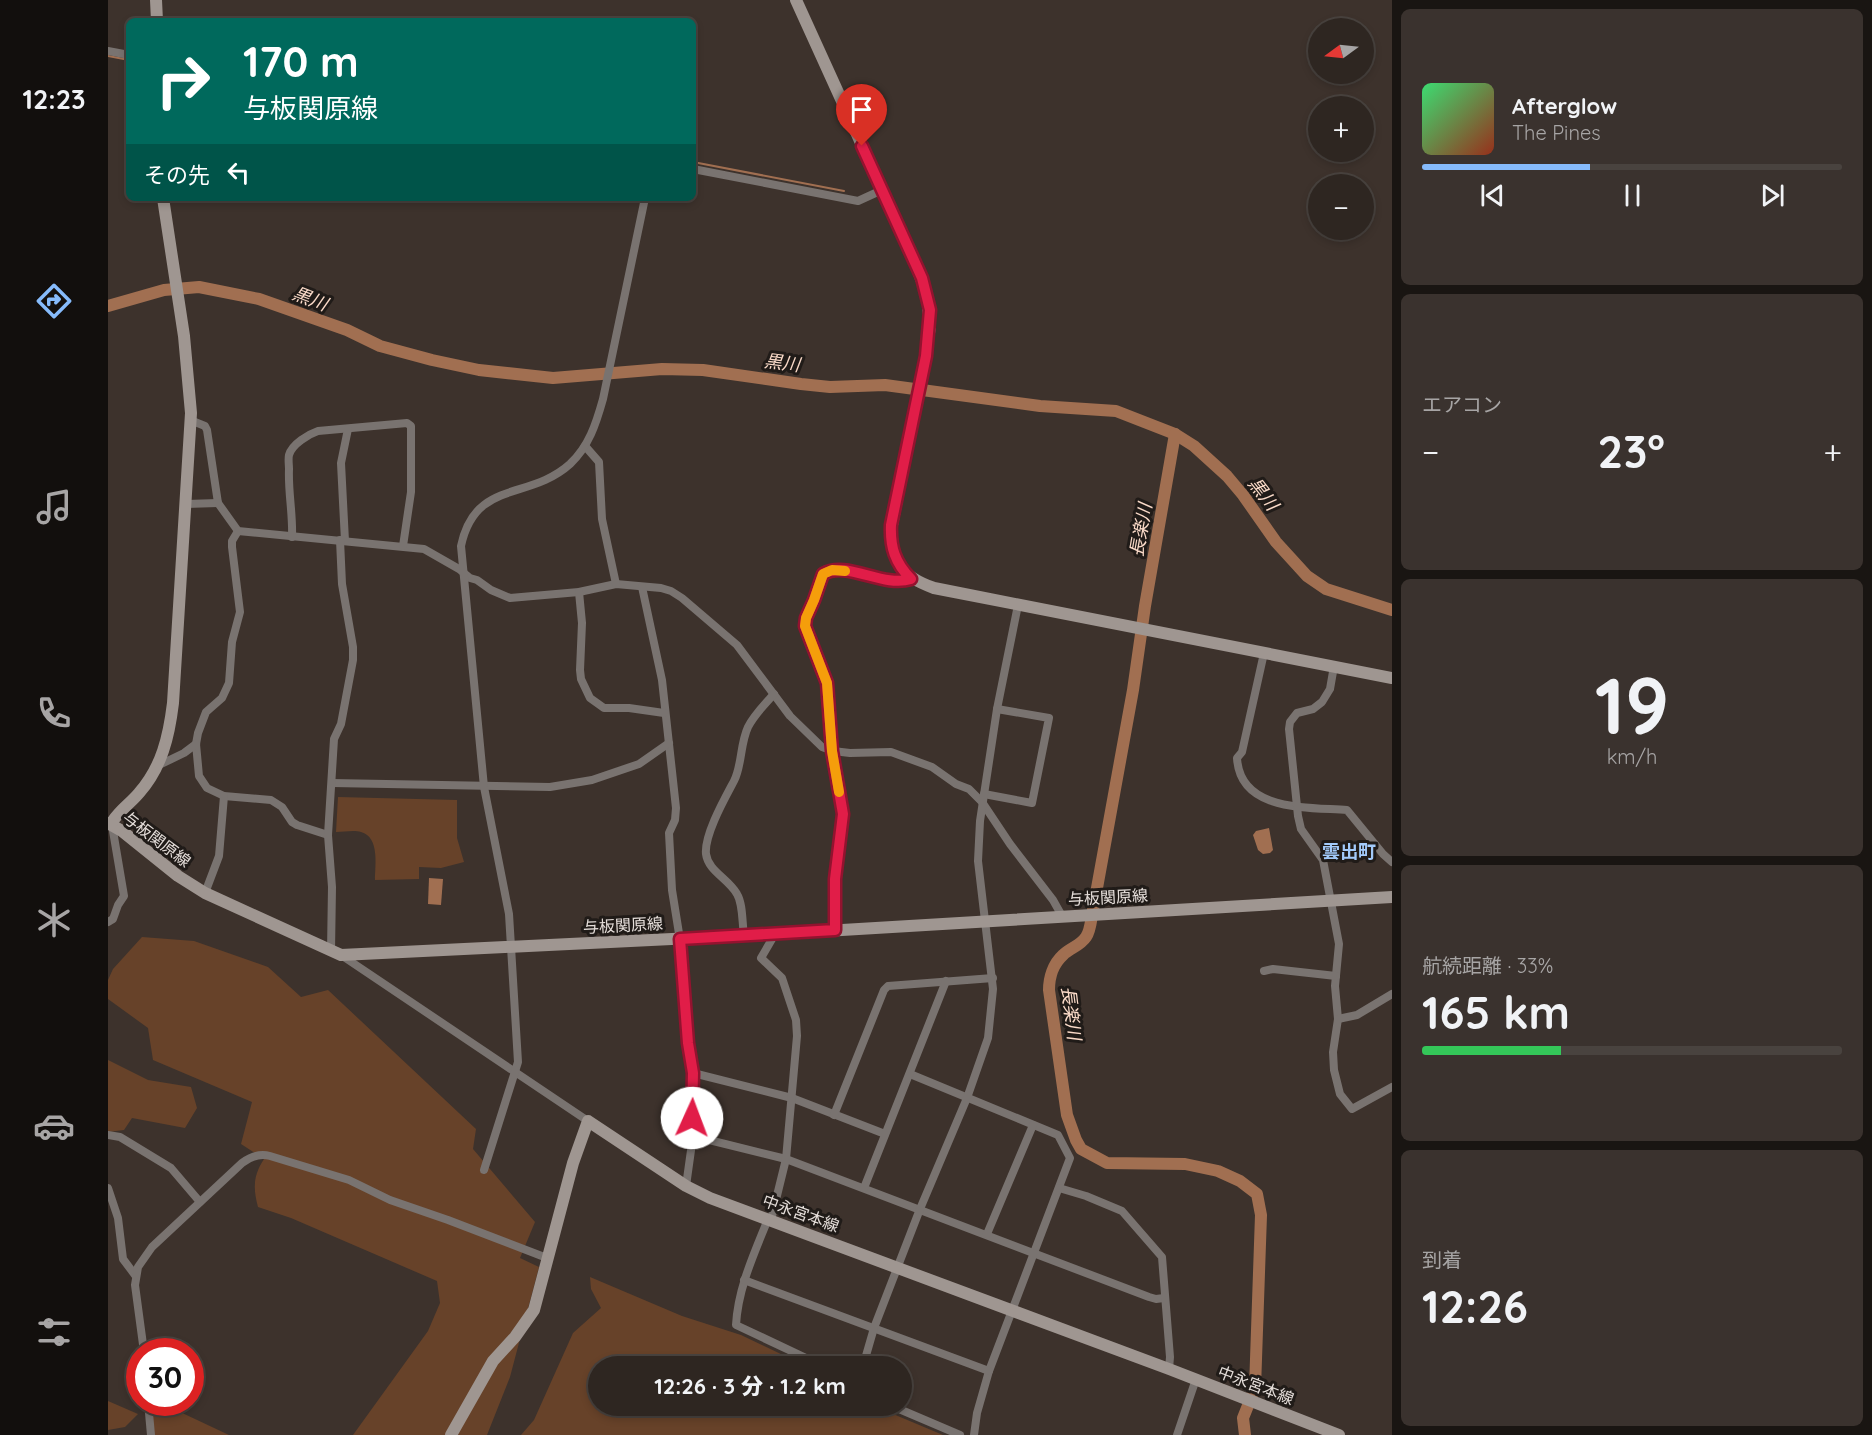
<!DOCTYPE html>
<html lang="ja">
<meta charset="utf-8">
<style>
:root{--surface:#2e2621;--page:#3a322e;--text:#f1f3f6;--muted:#a7a5a5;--line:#49433f;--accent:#86bbfb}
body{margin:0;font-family:Quicksand,"Noto Sans JP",sans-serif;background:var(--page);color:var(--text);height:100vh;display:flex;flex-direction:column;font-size:22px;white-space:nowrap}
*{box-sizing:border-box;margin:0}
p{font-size:20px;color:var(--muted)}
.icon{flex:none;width:33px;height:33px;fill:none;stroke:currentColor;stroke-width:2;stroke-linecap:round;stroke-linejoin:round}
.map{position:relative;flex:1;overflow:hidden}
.drawer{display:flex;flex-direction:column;gap:9px;padding:9px;background:#191512;width:480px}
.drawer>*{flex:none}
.banner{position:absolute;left:18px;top:18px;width:570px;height:183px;border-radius:9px;box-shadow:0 3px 9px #0003,0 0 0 2px var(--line);background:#00695c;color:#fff;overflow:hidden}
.needle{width:39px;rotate:255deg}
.buttons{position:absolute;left:1200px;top:18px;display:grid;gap:12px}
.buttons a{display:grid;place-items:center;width:66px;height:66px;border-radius:50%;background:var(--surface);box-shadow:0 3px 9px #0003,0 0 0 2px var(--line);font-size:30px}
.speed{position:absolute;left:18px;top:1338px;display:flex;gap:12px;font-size:30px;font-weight:700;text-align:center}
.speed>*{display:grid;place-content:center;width:78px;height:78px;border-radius:50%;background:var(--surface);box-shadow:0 3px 9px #0003,0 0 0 2px var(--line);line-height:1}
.speed .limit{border:9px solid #d22;background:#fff;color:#111}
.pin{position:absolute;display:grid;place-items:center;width:51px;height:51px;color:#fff;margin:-62px -26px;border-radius:50% 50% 50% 0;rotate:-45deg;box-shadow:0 0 6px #0007}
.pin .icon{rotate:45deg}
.me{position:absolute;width:66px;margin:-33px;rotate:2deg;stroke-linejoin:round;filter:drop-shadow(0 0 4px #0008)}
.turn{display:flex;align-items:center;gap:21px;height:126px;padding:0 18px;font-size:27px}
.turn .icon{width:78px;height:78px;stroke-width:2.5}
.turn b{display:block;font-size:42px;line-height:51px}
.then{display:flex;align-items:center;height:57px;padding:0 18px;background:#0003;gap:12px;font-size:22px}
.big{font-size:45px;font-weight:800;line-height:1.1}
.drawer .widget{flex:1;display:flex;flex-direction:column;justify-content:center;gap:9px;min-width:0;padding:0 21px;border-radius:9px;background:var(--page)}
.drawer .dial{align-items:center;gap:0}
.dial b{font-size:78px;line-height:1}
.song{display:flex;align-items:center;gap:18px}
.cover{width:72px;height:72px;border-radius:9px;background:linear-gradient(135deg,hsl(140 70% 55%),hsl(10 70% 35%))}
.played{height:6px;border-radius:3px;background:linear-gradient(90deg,var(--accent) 40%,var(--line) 40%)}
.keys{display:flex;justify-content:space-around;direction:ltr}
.heat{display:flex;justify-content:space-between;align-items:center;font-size:33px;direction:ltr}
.charge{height:9px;border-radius:4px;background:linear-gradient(90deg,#34c759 33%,var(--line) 0)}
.trip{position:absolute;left:480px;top:1356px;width:324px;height:60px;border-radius:30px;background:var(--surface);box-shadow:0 3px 9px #0003,0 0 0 2px var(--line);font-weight:800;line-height:60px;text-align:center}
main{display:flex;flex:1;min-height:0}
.menu{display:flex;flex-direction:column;width:108px;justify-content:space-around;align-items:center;background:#120f0d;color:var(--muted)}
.menu .icon{width:42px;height:42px}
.menu .on{color:var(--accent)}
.menu b{font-size:27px;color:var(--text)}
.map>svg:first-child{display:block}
</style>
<main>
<nav class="menu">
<b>12:23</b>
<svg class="icon on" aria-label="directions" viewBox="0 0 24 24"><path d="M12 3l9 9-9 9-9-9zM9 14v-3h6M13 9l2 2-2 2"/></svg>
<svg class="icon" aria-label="music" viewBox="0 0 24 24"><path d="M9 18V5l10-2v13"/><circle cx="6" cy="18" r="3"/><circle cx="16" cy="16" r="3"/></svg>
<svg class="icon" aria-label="phone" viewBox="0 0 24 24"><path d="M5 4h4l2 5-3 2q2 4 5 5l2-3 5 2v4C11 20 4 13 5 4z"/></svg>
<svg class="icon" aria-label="climate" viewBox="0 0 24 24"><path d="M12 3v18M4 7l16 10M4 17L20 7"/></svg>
<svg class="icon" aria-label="car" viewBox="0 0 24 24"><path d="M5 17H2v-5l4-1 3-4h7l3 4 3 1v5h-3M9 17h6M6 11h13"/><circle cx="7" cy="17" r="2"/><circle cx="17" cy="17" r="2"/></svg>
<svg class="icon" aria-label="filters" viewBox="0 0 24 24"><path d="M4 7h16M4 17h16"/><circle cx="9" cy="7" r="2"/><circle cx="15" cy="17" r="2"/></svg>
</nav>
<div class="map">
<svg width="1284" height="1435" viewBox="0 0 1284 1435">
<rect width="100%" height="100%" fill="#3d322c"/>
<g fill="#674229">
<path d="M230,797L349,800V838L356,862L333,868L311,867V879L267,880C267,866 272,837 253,832C246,830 236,832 228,832Z"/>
<path d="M34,937L86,941L160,967L193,997L220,990L368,1129L365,1149L427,1222L412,1258L431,1267L402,1377L379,1435H245L320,1331L332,1303L329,1281L183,1218L150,1207C145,1188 145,1176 156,1159L133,1144L144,1102L45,1060L40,1028L0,999V980L5,969Z"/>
<polygon points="0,1060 40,1080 83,1087 89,1108 77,1128 24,1118 16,1130 0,1132"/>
<polygon points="482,1277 574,1316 633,1335 698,1366 490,1366 490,1406 766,1406 835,1435 413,1435 426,1420 465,1333 493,1308 483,1289"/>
<polygon points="0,1401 30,1414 17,1427 0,1430"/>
<polygon points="40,1402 53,1403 121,1435 39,1435"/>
</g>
<g fill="#a16f51">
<polygon points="1161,828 1165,850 1162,853 1155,854 1150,850 1145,835 1148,831"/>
<polygon points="321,878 335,879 333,905 320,904"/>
</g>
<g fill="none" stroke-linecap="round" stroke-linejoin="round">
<g stroke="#a16f51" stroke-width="2">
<polyline points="0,56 21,60"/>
<polyline points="585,162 736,191"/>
</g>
<g stroke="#a16f51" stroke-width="12">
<polyline points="0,306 56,290 91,287 151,299 239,330 272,346 324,360 371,370 445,378 554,369 595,370 693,384 722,387 777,385 932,406 1008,411 1067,434 1086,446 1119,476 1135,495 1168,542 1199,576 1218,589 1284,610"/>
<path d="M1067,434L1037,606L1025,690L985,910C983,918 983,930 978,937C972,946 962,948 955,955C945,964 941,978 941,990L959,1115L968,1140L973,1149L999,1163L1077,1164L1110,1171L1132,1181L1149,1194L1153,1215L1147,1388L1135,1418L1137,1435"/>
</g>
<g stroke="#797370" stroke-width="8">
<polyline points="0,51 21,55"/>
<polyline points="585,169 750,201 774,190"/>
<polyline points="82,420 97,426 99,430 110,503 130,531 316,549 351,569 362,578 369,580 383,590 402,598 471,592 508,584 553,588 563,591 574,598 629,645 682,716 714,747 725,751 742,753 783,752 824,767 848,784 861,789 874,802 902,844 945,900 954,916"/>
<polyline points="477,446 491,462 494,519 508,584"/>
<polyline points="78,504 110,503"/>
<polyline points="130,531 124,541 124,547 132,612 124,642 121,683 114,698 98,712 90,733 88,744 91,776 99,788 116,796 163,800 174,807 184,822 189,825 220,835"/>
<path d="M184,537C185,514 180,492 181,469C181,465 180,459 181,455C184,444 201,434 210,431L299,423L303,426V492L295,546"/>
<polyline points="237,541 233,463 240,429"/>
<polyline points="534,587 554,680 568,808 567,820 561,833 564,890 573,946 586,1098 585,1136 578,1186"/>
<polyline points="471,592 474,623 472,670 473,679 482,698 496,708 521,708 556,713"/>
<path d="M1156,653L1134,752L1129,758C1132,812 1200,807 1239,810L1275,854L1284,862"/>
<polyline points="1226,666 1222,689 1214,702 1205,709 1189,713 1182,722 1181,729 1190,816 1193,829 1215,860 1231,944 1227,986 1230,1019 1225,1052 1226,1070 1232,1094 1244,1109 1284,1087"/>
<polyline points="49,766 76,753 88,744"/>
<polyline points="224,783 442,787 484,780 531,764 561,743"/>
<polyline points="876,794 924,803 941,718 889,709"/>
<polyline points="97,893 111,856 116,796"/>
<polyline points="0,922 5,919 10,905 16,896 4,825"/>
<path d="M727,930V879L736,814L725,751L719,683L697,626V618L706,600L715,574C739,560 774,588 803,579"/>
<path d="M636,935C634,922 635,904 629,894C621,879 600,871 598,854C596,835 617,798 626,781C634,766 632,744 640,727C646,715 656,705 666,694"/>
<polyline points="223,951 224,887 220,835 226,739 233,724 245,660 245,647 234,584 232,540"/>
<polyline points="233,955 480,1121"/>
<polyline points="1156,971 1165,969 1228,976"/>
<polyline points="1230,1019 1249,1015 1284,994"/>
<polyline points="585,1073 684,1098 777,1134"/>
<polyline points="802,1074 950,1135 962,1158 881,1371 869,1413 866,1435"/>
<polyline points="726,1115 776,990 780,986 885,978"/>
<polyline points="0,1135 12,1137 63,1168 92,1202"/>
<polyline points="585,1136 678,1159 1041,1297 1048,1299 1056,1298"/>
<path d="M376,1170L410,1062L401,914L376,787L353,546C367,479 421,501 462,464C481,446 488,424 495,399L537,198"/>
<polyline points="0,1188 10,1218 15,1259 27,1275"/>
<polyline points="756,1188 838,981"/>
<polyline points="951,1188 978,1196 1014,1211 1054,1257 1062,1357 1061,1369"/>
<path d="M660,1219C646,1254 630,1288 628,1325L715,1366"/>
<polyline points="663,1220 678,1159 689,1036 688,1020 674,978 653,958 667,934"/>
<polyline points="879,1234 925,1125"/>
<polyline points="636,1280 881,1371"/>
<path d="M36,1352L27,1285L30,1267L44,1247L134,1163C142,1157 151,1153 162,1156L241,1180L282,1200L340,1220L439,1258"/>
<polyline points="755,1366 766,1328 812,1209 859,1098 880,1038 885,989 870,861 872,821 889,709 910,605"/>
<polyline points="40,1402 43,1435"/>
<polyline points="784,1406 852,1435"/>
<polyline points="1069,1435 1088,1379"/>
</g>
<g stroke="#9f9691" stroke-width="12">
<polyline points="48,0 49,21"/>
<path d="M688,0L803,253L819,294L822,327L814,375L784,525C782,561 792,576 826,588L1284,678"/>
<polyline points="0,823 14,831 70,876 97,893 233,955 667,934 1284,897"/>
<path d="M3,824C10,811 22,804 31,793C54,767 61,736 65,703L83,413L76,336L55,198"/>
<polyline points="343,1435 385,1361 407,1337 426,1310 465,1163 480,1121 578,1186 602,1198 1061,1369 1231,1435"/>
</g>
</g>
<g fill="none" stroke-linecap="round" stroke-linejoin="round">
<g stroke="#92132f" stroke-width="15">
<path id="route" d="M584,1118L585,1073L580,1043L572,939L727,930V879L735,814L724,751L719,683L697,626L698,618L706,600L715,574C739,560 774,588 803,579C787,563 782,547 783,525L818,356L822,310L814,278L754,146"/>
</g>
<use href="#route" stroke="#e11d48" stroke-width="10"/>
<polyline stroke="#f59e0b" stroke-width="10" points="731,792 724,751 719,683 697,626 698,618 706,600 715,574 724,570 737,571"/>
</g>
<g text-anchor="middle" stroke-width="6" stroke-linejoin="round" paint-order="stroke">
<g font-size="16" fill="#e5deda" stroke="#201b18">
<text transform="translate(49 839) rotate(37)" y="6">与板関原線</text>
<text transform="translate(1000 897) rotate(-3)" y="6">与板関原線</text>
<text transform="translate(515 925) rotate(-3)" y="6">与板関原線</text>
<text transform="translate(693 1213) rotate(20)" y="6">中永宮本線</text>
<text transform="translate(1148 1385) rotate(21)" y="6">中永宮本線</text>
</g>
<g font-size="18" font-style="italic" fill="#fbdbc9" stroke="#201b18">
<text transform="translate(202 299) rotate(21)" y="6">黒川</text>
<text transform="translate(674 363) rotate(7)" y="6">黒川</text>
<text transform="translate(1155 494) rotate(52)" y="6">黒川</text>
<text transform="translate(1033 530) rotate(-80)" y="6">長楽川</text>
<text transform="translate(963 1013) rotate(83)" y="6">長楽川</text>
</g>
<g font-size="18" font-weight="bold" fill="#a2cafa" stroke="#201b18">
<text x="1241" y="858">雲出町</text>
</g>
</g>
</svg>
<div class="buttons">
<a><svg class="needle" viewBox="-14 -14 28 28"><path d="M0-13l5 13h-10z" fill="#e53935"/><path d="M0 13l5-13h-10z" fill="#a7a5a5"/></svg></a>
<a>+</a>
<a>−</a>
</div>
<div class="speed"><div class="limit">30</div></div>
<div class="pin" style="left:754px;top:146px;background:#d93025"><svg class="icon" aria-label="arrive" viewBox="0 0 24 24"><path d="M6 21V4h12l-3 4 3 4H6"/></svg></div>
<svg class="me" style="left:584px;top:1118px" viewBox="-20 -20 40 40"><circle r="19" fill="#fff"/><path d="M0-13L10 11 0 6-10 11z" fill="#e11d48"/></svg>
<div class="trip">12:26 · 3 分 · 1.2 km</div>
<div class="banner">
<div class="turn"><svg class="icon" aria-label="right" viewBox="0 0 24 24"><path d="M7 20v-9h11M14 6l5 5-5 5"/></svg><div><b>170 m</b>与板関原線</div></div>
<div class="then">その先<svg class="icon" aria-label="left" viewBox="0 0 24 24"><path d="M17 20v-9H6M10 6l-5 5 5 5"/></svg></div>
</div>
</div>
<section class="drawer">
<div class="widget">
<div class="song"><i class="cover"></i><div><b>Afterglow</b><p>The Pines</p></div></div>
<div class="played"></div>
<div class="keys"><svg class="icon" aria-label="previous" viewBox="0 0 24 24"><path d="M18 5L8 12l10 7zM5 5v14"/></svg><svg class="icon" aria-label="pause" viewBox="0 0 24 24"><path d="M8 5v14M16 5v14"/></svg><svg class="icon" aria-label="next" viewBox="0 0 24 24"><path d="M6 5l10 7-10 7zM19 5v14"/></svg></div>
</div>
<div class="widget"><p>エアコン</p>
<div class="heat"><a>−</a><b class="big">23°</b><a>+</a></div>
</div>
<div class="widget dial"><b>19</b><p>km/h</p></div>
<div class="widget"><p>航続距離 · 33%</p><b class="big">165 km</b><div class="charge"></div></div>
<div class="widget"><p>到着</p><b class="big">12:26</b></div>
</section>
</main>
